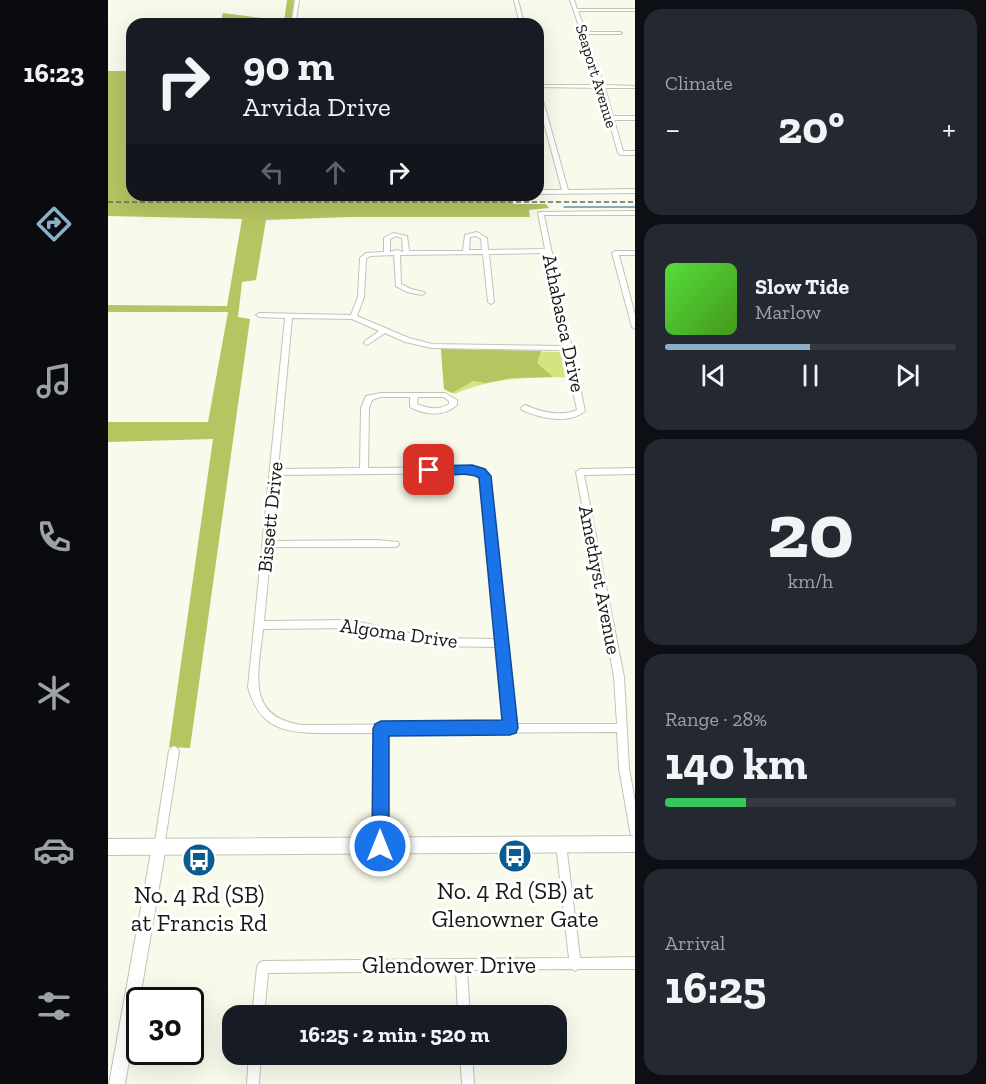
<!DOCTYPE html>
<meta charset="utf-8">
<style>
:root{--surface:#171b24;--page:#242831;--text:#f1f3f6;--muted:#9ea1a6;--line:#363941;--accent:#8aafc7}
body{margin:0;font-family:"Zilla Slab",serif;background:var(--page);color:var(--text);height:100vh;display:flex;flex-direction:column;font-size:22px;white-space:nowrap}
*{box-sizing:border-box;margin:0}
p{font-size:20px;color:var(--muted)}
.icon{flex:none;width:33px;height:33px;fill:none;stroke:currentColor;stroke-width:2;stroke-linecap:round;stroke-linejoin:round}
.map{position:relative;flex:1;overflow:hidden}
.side{display:flex;flex-direction:column;gap:9px;padding:9px;background:#0d0f14;width:351px}
.side>*{flex:none}
.top-card{position:absolute;left:18px;top:18px;width:418px;height:183px;border-radius:18px;box-shadow:0 6px 24px #0002;background:#171b24;color:var(--text);overflow:hidden}
.speed{position:absolute;left:18px;top:987px;display:flex;gap:12px;font-size:30px;font-weight:700;text-align:center}
.speed>*{display:grid;place-content:center;width:78px;height:78px;border-radius:50%;background:var(--surface);box-shadow:0 6px 24px #0002;line-height:1}
.speed .limit{border:3px solid #111;border-radius:9px;background:#fff;color:#111}
.pin{position:absolute;display:grid;place-items:center;width:51px;height:51px;color:#fff;margin:-26px;border-radius:12px;box-shadow:0 3px 9px #0006}
.me{position:absolute;width:66px;margin:-33px;rotate:0deg;stroke-linejoin:round;filter:drop-shadow(0 0 4px #0008)}
.turn{display:flex;align-items:center;gap:21px;height:126px;padding:0 18px;font-size:27px}
.turn .icon{width:78px;height:78px;stroke-width:2.5}
.turn b{display:block;font-size:42px;line-height:51px}
.lanes{display:flex;align-items:center;height:57px;padding:0 18px;background:#0003;justify-content:center;gap:30px;direction:ltr}
.lanes .off{opacity:.35}
.big{font-size:45px;font-weight:700;line-height:1.1}
.side .widget{flex:1;display:flex;flex-direction:column;justify-content:center;gap:9px;min-width:0;padding:0 21px;border-radius:18px;background:var(--page)}
.side .dial{align-items:center;gap:0}
.dial b{font-size:78px;line-height:1}
.song{display:flex;align-items:center;gap:18px}
.cover{width:72px;height:72px;border-radius:9px;background:linear-gradient(135deg,hsl(110 70% 55%),hsl(100 70% 35%))}
.played{height:6px;border-radius:3px;background:linear-gradient(90deg,var(--accent) 50%,var(--line) 50%)}
.keys{display:flex;justify-content:space-around;direction:ltr}
.heat{display:flex;justify-content:space-between;align-items:center;font-size:33px;direction:ltr}
.charge{height:9px;border-radius:4px;background:linear-gradient(90deg,#34c759 28%,var(--line) 0)}
.trip{position:absolute;left:114px;top:1005px;width:345px;height:60px;border-radius:18px;background:var(--surface);box-shadow:0 6px 24px #0002;font-weight:700;line-height:60px;text-align:center}
main{display:flex;flex:1;min-height:0}
.menu{display:flex;flex-direction:column;width:108px;justify-content:space-around;align-items:center;background:#090b0e;color:var(--muted)}
.menu .icon{width:42px;height:42px}
.menu .selected{color:var(--accent)}
.menu b{font-size:27px;color:var(--text)}
.map>svg:first-child{display:block}
</style>
<main>
<nav class="menu">
<b>16:23</b>
<svg class="icon selected" aria-label="directions" viewBox="0 0 24 24"><path d="M12 3l9 9-9 9-9-9zM9 14v-3h6M13 9l2 2-2 2"/></svg>
<svg class="icon" aria-label="music" viewBox="0 0 24 24"><path d="M9 18V5l10-2v13"/><circle cx="6" cy="18" r="3"/><circle cx="16" cy="16" r="3"/></svg>
<svg class="icon" aria-label="phone" viewBox="0 0 24 24"><path d="M5 4h4l2 5-3 2q2 4 5 5l2-3 5 2v4C11 20 4 13 5 4z"/></svg>
<svg class="icon" aria-label="climate" viewBox="0 0 24 24"><path d="M12 3v18M4 7l16 10M4 17L20 7"/></svg>
<svg class="icon" aria-label="car" viewBox="0 0 24 24"><path d="M5 17H2v-5l4-1 3-4h7l3 4 3 1v5h-3M9 17h6M6 11h13"/><circle cx="7" cy="17" r="2"/><circle cx="17" cy="17" r="2"/></svg>
<svg class="icon" aria-label="filters" viewBox="0 0 24 24"><path d="M4 7h16M4 17h16"/><circle cx="9" cy="7" r="2"/><circle cx="15" cy="17" r="2"/></svg>
</nav>
<div class="map">
<svg width="527" height="1084" viewBox="0 0 527 1084">
<rect width="100%" height="100%" fill="#f8fbeb"/>
<polygon fill="#eaefd8" points="386,18 387,24 297,24 297,19"/>
<path fill="#d5e381" d="M333,349L455,352L460,377C416,378 388,377 346,394L336,389Z"/>
<g fill="#b7c462">
<polygon points="179,0 186,0 183,24 112,24 115,13 176,21"/>
<polygon points="0,71 24,71 24,195 167,195 177,197 402,195 405,204 438,204 441,208 421,210 422,217 240,217 158,220 148,280 134,282 130,317 142,319 82,748 61,747 105,439 0,442 0,422 100,422 120,312 0,312 0,305 119,306 134,219 0,216"/>
<polygon points="333,349 433,351 429,363 445,377 403,378 378,383 365,381 344,393 336,389"/>
</g>
<g fill="none" stroke-linecap="round" stroke-linejoin="round">
<polyline stroke="#6491b4" stroke-width="1.5" points="456,207 527,207"/>
<g stroke="#c1c4b5" stroke-width="2">
<g id="minor">
<polygon points="187,0 191,0 188,20 191,24 187,24 184,20"/>
<polygon points="406,0 410,0 416,24 412,24"/>
<polygon points="462,0 466,0 469,9 527,9 527,11 470,11 478,32 512,32 514,33 512,34 478,34 496,85 527,86 527,88 497,88 505,116 527,116 527,120 506,120 515,151 527,151 527,155 513,155 510,153 492,88 430,87 430,85 491,85"/>
<polygon points="430,89 432,90 460,190 527,189 527,193 430,194 430,190 454,190 430,101"/>
<path d="M527,211V215H436L477,411C461,425 432,418 414,410L413,408L417,405C433,412 452,417 469,410L457,350L324,348L297,342L277,333L259,345L256,343L257,341L271,331L244,319L184,318L170,469L252,468L253,408L258,396L273,393H337L349,400V405C336,417 317,415 302,407V397H273L264,400L261,408L260,468L364,467L378,472L398,643L406,724H509L506,677L468,472L472,469L527,468V474L476,475L516,677L521,768L527,802V836L523,835L522,831L511,768L509,732L278,733L277,846L276,850L272,851L268,850L267,846L268,733C251,733 233,733 216,733C177,733 151,729 140,687L177,318L151,317L148,315L151,313L243,315L250,297L252,258L258,253L276,252V238L285,233L299,236L301,251H355L357,235L369,232L379,238L380,250L437,249L430,213L431,212ZM288,236L294,238L295,252L289,250L282,252V239ZM368,236L373,239L374,250H361L362,237ZM438,253L456,346L324,344L301,338L249,316L256,297L258,259L262,256L286,255L288,286L299,292L314,295L317,293L316,292L303,289L293,284L292,255L375,254L380,302L383,304L386,302L381,254ZM310,397H336L341,401V404C331,410 320,409 309,404ZM364,473L371,476L388,639L325,638L242,620L156,621L163,547H287L290,546L291,544L290,542L269,540L163,541L169,475ZM242,628L325,646L389,647L397,724L194,725C136,717 151,671 155,629Z"/>
<polygon points="507,251 527,251 527,255 511,255 527,315 527,329 524,327 504,253"/>
<polygon points="66,746 69,748 71,751 56,847 55,851 51,852 47,851 46,847 61,751 63,748"/>
<polygon points="453,839 457,840 458,844 472,958 527,957 527,969 470,969 467,971 464,969 359,970 362,1016 350,1016 348,971 160,973 156,1016 144,1016 149,967 151,963 155,961 461,958 448,844 449,840"/>
<polygon points="141,1054 153,1054 151,1084 139,1084"/>
<polygon points="352,1054 364,1054 366,1084 354,1084"/>
</g>
</g>
<g stroke="#c1c4b5" stroke-width="2">
<polygon id="tertiary" points="51,840 56,842 58,847 17,1084 1,1084 44,847 46,842"/>
</g>
<g stroke="#c1c4b5" stroke-width="2">
<polygon id="secondary" points="527,836 527,852 0,855 0,839"/>
</g>
<use href="#minor" fill="#fff" fill-rule="evenodd"/>
<use href="#tertiary" fill="#fff" fill-rule="evenodd"/>
<use href="#secondary" fill="#fff" fill-rule="evenodd"/>
<polyline stroke="#696a61" stroke-width="1.5" stroke-dasharray="5 3" stroke-linecap="butt" points="0,202 527,202"/>
</g>
<path fill="#1a73e8" stroke="#114b97" stroke-width="1.5" d="M364,465L377,469L383,476L410,728L408,733L402,735L281,736V846L278,852L272,855L266,852L264,846L265,729L267,724L273,721L394,720L371,478C357,468 324,483 314,470L321,466Z"/>
<defs>
<g id="bus-disc" transform="scale(1.725)"><circle r="9.5" fill="#0b5c8e" stroke="#fff"/><path d="M-5-6H5V4H4V6H2V4H-2V6H-4V4H-5ZM-3.5-4V0h7V-4ZM-3.5 1.2v1.5H-2V1.2ZM2 1.2v1.5H3.5V1.2Z" fill="#fff"/></g>
</defs>
<g fill-rule="evenodd">
<use href="#bus-disc" x="407" y="856"/>
<use href="#bus-disc" x="91" y="860"/>
</g>
<g text-anchor="middle" stroke-width="6" stroke-linejoin="round" paint-order="stroke">
<g font-size="16" fill="#181914" stroke="#fff">
<text transform="translate(489 76) rotate(73)" y="6">Seaport Avenue</text>
</g>
<g font-size="20" fill="#181914" stroke="#fff">
<text transform="translate(456 323) rotate(78)" y="7">Athabasca Drive</text>
<text transform="translate(162 517) rotate(-84)" y="7">Bissett Drive</text>
<text transform="translate(492 580) rotate(79)" y="7">Amethyst Avenue</text>
<text transform="translate(291 633) rotate(8)" y="7">Algoma Drive</text>
</g>
<g font-size="24" fill="#181914" stroke="#fff">
<text x="407" y="899">No. 4 Rd (SB) at<tspan x="407" dy="28">Glenowner Gate</tspan></text>
<text x="91" y="903">No. 4 Rd (SB)<tspan x="91" dy="28">at Francis Rd</tspan></text>
</g>
<g font-size="24" fill="#181914" stroke="#fff">
<text x="341" y="973">Glendower Drive</text>
</g>
</g>
</svg>
<div class="speed"><div class="limit">30</div></div>
<div class="pin" style="left:321px;top:470px;background:#d93025"><svg class="icon" aria-label="arrive" viewBox="0 0 24 24"><path d="M6 21V4h12l-3 4 3 4H6"/></svg></div>
<svg class="me" style="left:272px;top:846px" viewBox="-20 -20 40 40"><circle r="17" fill="#1a73e8" stroke="#fff" stroke-width="3"/><path d="M0-11L8 9 0 5-8 9z" fill="#fff"/></svg>
<div class="trip">16:25 · 2 min · 520 m</div>
<div class="top-card">
<div class="turn"><svg class="icon" aria-label="right" viewBox="0 0 24 24"><path d="M7 20v-9h11M14 6l5 5-5 5"/></svg><div><b>90 m</b>Arvida Drive</div></div>
<div class="lanes"><svg class="icon off" aria-label="left" viewBox="0 0 24 24"><path d="M17 20v-9H6M10 6l-5 5 5 5"/></svg><svg class="icon off" aria-label="ahead" viewBox="0 0 24 24"><path d="M12 20V5M6 11l6-6 6 6"/></svg><svg class="icon" aria-label="right" viewBox="0 0 24 24"><path d="M7 20v-9h11M14 6l5 5-5 5"/></svg></div>
</div>
</div>
<section class="side">
<div class="widget"><p>Climate</p>
<div class="heat"><a>−</a><b class="big">20°</b><a>+</a></div>
</div>
<div class="widget">
<div class="song"><i class="cover"></i><div><b>Slow Tide</b><p>Marlow</p></div></div>
<div class="played"></div>
<div class="keys"><svg class="icon" aria-label="previous" viewBox="0 0 24 24"><path d="M18 5L8 12l10 7zM5 5v14"/></svg><svg class="icon" aria-label="pause" viewBox="0 0 24 24"><path d="M8 5v14M16 5v14"/></svg><svg class="icon" aria-label="next" viewBox="0 0 24 24"><path d="M6 5l10 7-10 7zM19 5v14"/></svg></div>
</div>
<div class="widget dial"><b>20</b><p>km/h</p></div>
<div class="widget"><p>Range · 28%</p><b class="big">140 km</b><div class="charge"></div></div>
<div class="widget"><p>Arrival</p><b class="big">16:25</b></div>
</section>
</main>
